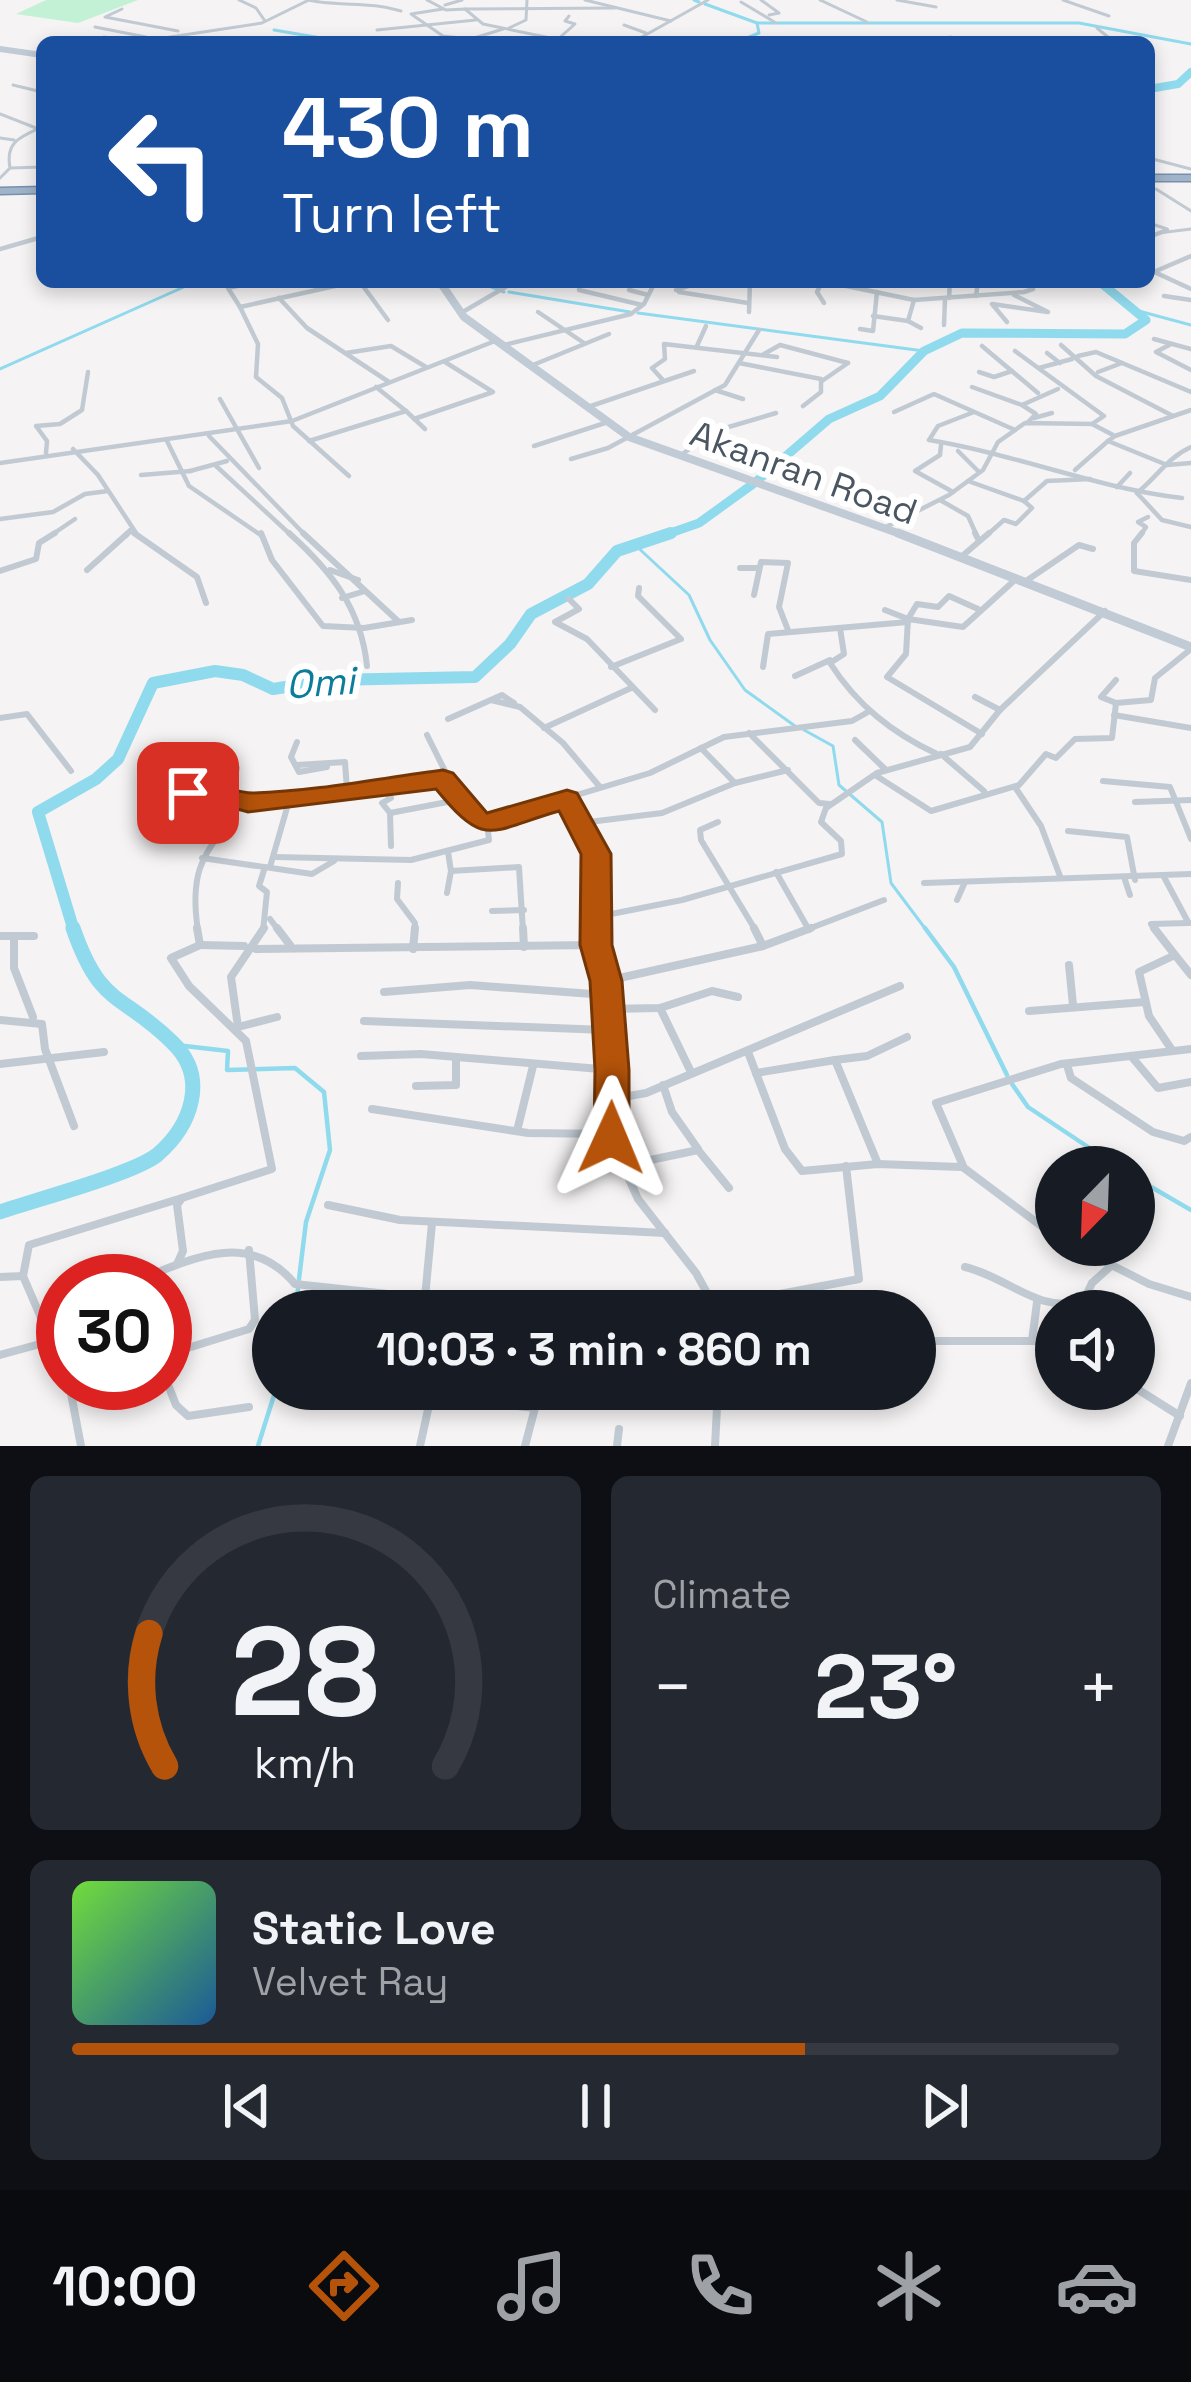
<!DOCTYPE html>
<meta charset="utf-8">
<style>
:root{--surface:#171b24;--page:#242831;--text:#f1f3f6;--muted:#9ea1a6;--line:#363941;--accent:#b45309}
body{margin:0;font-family:"Space Grotesk",sans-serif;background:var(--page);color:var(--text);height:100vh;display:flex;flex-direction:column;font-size:45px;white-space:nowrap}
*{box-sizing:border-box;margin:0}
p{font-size:39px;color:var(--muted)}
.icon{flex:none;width:66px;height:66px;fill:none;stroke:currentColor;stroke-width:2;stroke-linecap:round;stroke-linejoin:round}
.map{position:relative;height:1446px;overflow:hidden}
.side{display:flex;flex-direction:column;gap:30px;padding:30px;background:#0d0f14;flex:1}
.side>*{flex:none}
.top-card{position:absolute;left:36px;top:36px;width:1119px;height:252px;border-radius:18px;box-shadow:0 6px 18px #0003;background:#1a4fa0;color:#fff;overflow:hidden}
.needle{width:78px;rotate:203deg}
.fabs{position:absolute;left:1035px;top:1146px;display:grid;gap:24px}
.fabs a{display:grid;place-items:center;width:120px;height:120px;border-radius:50%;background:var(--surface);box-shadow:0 6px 18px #0003;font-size:60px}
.speed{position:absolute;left:36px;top:1254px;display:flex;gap:24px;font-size:60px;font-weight:700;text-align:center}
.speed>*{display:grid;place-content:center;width:156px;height:156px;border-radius:50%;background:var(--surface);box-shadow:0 6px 18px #0003;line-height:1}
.speed .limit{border:18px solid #d22;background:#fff;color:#111}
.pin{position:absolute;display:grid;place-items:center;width:102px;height:102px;color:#fff;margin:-51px;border-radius:24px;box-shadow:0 6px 18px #0006}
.me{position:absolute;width:132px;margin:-66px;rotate:1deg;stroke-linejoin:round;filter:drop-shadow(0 0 9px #0008)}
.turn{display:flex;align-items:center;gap:42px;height:252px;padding:0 48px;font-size:54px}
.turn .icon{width:156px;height:156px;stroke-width:2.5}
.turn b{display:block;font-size:84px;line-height:102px}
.big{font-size:90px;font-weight:700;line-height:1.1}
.side .widget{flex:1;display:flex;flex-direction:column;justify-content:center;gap:18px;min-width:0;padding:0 42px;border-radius:18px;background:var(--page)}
.side .dial{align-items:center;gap:0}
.dial svg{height:312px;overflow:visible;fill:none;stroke:var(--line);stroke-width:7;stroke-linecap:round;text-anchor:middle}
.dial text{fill:var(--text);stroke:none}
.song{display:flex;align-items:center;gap:36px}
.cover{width:144px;height:144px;border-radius:18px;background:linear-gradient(135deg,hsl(100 70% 55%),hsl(210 70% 35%))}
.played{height:12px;border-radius:6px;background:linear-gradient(90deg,var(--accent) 70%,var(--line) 70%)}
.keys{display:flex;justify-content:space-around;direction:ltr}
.heat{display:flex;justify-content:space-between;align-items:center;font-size:66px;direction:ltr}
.side .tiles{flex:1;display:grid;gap:30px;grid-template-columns:1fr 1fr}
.widget:last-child{grid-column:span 2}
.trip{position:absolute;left:252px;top:1290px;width:684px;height:120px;border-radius:60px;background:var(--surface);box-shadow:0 6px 18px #0003;font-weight:700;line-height:120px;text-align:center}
.tab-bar{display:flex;height:192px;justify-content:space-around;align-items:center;background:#090b0e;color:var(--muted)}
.tab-bar .icon{width:84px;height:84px}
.tab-bar .selected{color:var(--accent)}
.tab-bar b{font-size:54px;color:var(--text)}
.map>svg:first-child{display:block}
</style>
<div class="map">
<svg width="1191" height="1446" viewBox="0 0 1191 1446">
<rect width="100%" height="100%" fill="#f5f3f3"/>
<polygon fill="#c3f1d5" points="46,0 138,0 78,23 16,14"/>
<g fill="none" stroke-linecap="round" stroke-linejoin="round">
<g stroke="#90daee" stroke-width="3">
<polyline points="694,0 699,2"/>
<polyline points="705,4 757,23 1079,23 1191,44"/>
<polyline points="274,30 345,42"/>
<polyline points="737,42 759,33 757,23"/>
<polyline points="479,282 504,292"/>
<polyline points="509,292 630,312"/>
<polyline points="1135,310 1191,325"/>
<polyline points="638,313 924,351"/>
<polyline points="0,369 195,282"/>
<polyline points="633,543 689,595 710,640 745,690 795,726"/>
<polyline points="804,730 833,746 839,785 882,822 891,883 927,931"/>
</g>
<g stroke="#90daee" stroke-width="4.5">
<polyline points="925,928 954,967 1007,1075"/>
<polyline points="176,1045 228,1051 227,1070 295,1068 324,1092 330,1150 306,1222 299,1279"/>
<polyline points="1012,1084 1028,1107 1118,1167"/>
<polyline points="1134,1177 1191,1210"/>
<polyline points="295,1311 298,1289"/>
<polyline points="258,1446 276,1389"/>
</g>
<polyline stroke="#90daee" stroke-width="8" points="1149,89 1178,84 1191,72"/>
<g stroke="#90daee" stroke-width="9">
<polyline points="758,480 829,419 880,396 924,351 962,333 1125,334 1146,320 1100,282"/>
<polyline points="662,536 699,523 753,484"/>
</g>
<polyline stroke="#90daee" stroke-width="12" points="74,931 38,812 96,779 118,759 153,683 215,671 243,675 273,689 330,680 475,677 510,644 531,614 588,584 617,551 671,533"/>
<path stroke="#90daee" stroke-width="15" d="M0,1212C34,1200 133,1174 157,1155C191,1126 209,1078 173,1043C122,992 101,1009 73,928"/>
<g stroke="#7690ad" stroke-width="9">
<g id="trunk">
<polyline points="1149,178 1191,178"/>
<polyline points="0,191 42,190"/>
</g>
</g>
<g stroke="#c1cad2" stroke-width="3">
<polyline points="239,0 256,8 265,21"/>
<path d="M308,0C341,7 370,1 401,11"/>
<polyline points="427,0 446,10 465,9 483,24 570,42"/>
<polyline points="585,0 671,21"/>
<polyline points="761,0 779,13 769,15"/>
<polyline points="820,0 867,22"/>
<polyline points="897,0 936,7"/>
<polyline points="1063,0 1109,16"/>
<polyline points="741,2 776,23"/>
<polyline points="445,5 462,0"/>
<polyline points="122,9 105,17 178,31"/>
<polyline points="443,9 411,14 443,36 470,39"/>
<polyline points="465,9 615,8"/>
<polyline points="624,25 646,33"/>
<polyline points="95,27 146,37"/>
<polyline points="509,28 526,20 527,0"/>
<polyline points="1097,28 1114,42"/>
<polyline points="377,30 476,20"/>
<polyline points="104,37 125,42"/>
<polyline points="950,37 977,42"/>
<polyline points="471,39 503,29"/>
<polyline points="557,40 575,24 565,21 569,16"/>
<polyline points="137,42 262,23 309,0"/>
<polyline points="633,42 708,0"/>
<polyline points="1129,42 1141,38"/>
<polyline points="13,85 42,92"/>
<polyline points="0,114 36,128"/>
<polyline points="0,138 14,140"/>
<polyline points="1149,158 1191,169"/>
<path d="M10,168C5,142 20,137 42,127"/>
<polyline points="0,178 10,168 42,167"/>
<polyline points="1156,189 1191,211"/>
<polyline points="1149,223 1167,229"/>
<polyline points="1159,233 1191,229"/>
</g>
<g stroke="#c1cad2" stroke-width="4.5">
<polyline points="1149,237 1167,230"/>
<polyline points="0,249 42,237"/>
<polyline points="1150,270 1191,289"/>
<polyline points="1156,271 1191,256"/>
<polyline points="360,282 388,320"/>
<polyline points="581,282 579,290 642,305"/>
<polyline points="604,282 613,285"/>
<polyline points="822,282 817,292 824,303"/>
<polyline points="827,282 914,300 1024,292 1033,289 1030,282"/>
<polyline points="629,290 648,295"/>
<polyline points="676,290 700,282"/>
<polyline points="679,292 748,303"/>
<polyline points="976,296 978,282"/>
<polyline points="1164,296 1191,300"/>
<polyline points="279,298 307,328 389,382"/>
<polyline points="949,298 950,282"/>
<polyline points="914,300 908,321 921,328"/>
<polyline points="240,307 228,288 256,282"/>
<polyline points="538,312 584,343"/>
<polyline points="749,312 750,282"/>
<polyline points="461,313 514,282"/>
<polyline points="873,316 908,321"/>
<polyline points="1007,322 992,304 1048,312 1014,295"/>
<polyline points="944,325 945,299"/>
<polyline points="860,329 873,331 877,292"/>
<polyline points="1154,339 1191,349"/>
<polyline points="1171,344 1156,352 1191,370"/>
<polyline points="504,345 631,314 644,304 655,282"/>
<polyline points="1061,345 1096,376 1173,416"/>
<polyline points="697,346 706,326"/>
<polyline points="982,346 1038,393"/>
<polyline points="1015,351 1104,416 1092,424 1115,436 1108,441"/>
<polyline points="346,353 391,346 426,367"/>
<polyline points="1047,353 1060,363"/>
<polyline points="764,354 780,345 848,363"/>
<polyline points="1078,356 1096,352 1191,392"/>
<polyline points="739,363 821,379 821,392 803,406"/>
<polyline points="533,365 609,334"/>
<polyline points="1039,368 1072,359"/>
<polyline points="979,372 994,377 1012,371"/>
<polyline points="1098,372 1122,363"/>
<polyline points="662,379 652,368 665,359 664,344 777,357"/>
<polyline points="822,381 848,363"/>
<polyline points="972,387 1022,405"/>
<polyline points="715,390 743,399"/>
<polyline points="220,399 259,468"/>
<polyline points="588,407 694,371"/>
<polyline points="406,411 425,429"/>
<polyline points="894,412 934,394 1015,430"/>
<path d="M974,412L938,426L929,440C1015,454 1096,488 1182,498"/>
<polyline points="1034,418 1052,413"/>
<polyline points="414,419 493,392 445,362"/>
<polyline points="1028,422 1036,414 1022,405 1058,389"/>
<polyline points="209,436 306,536"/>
<polyline points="1115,436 1191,410"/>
<polyline points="167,441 189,486 262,536"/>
<polyline points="309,441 406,411 376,387"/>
<polyline points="1108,441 1167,465 1191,463"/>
<polyline points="941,445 940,455 915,471 953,492"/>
<polyline points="534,446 605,423"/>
<polyline points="73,449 98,475 138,536"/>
<polyline points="958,451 979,472"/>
<polyline points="46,453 47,441 36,426 60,424 82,410 88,372"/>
<polyline points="681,455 715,431 776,413"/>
<polyline points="571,459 608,448 725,385 759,330"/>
<polyline points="0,463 292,421 495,341"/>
<polyline points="215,465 292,536"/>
<polyline points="1075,470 1108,441"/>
<polyline points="190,471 227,461"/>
<polyline points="141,475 191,471"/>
<polyline points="349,476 293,426 282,398 256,377 258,344 240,307 353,282"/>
<polyline points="968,481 1024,501"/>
<polyline points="1117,487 1130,473"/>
<path d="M1137,493C1157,477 1168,457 1191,447"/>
<polyline points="1137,493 1162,520 1191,527"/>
<polyline points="940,500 968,516 977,536"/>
<polyline points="1024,501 1047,481 1090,479"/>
<polyline points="0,519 53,512 85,494 108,491"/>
<polyline points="884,528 949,495 983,470 998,442 1025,423 1092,424"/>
<polyline points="50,536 75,519"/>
<polyline points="126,536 130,530"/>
<polyline points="986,536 1004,520 1016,524 1032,508 1024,501"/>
<polyline points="1140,536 1146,527 1138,522 1148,517"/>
</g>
<g stroke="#c1cad2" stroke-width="6">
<polyline points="134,533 197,577 206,603"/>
<polyline points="261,533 272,560 323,626 364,628 412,620"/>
<path d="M289,533C331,571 361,608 367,666"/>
<polyline points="303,533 399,622"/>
<polyline points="975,533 978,539"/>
<polyline points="1142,533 1134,543 1134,571 1191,580"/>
<polyline points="961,557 989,533"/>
<polyline points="740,568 757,568"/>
<polyline points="87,570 128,533"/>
<polyline points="330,570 358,580"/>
<polyline points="0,571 36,559 39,543 55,533"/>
<polyline points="1026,581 1079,545 1093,549"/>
<polyline points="754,595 761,562 788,563 779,607 788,630"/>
<polyline points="342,598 365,591"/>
<polyline points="569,599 579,609 555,622 587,639 655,710"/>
<polyline points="978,609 949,596 938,607 917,604 908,619 963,627 1017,578"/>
<polyline points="885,610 908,619 906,654 887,677 982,734"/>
<path d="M840,628L844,654L830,663C857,705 892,733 937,754"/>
<polyline points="611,667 681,639 638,596 639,588"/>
<polyline points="763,667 768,634 908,622"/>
<polyline points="795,676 830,660"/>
<polyline points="1116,680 1101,697 1116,703"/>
<polyline points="975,697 1000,710"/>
<polyline points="491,700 520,707 563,743 600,787"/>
<polyline points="1114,715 1191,728"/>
<polyline points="0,718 27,714 71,771"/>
<polyline points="448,719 502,695 514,703"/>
<polyline points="544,728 631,688"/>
<polyline points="749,733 819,803 830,804"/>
<polyline points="427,735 458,797 487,822 650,773 724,737 852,721 868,712"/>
<polyline points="855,740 886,770"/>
<polyline points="297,742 291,757 299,772 327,767"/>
<polyline points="701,748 735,783 788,770"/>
<polyline points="941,754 984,791"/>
<polyline points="225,762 233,781"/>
<polyline points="297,765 345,762 347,790"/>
<polyline points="237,768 229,796 242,803 443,779"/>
<polyline points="875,775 931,811 1019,785 1046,754 1056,758 1075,739 1112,738 1116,703 1151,700 1155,678 1191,649"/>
<polyline points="1103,781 1170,787 1191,839"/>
<polyline points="380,785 391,798 382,803 390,813 391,846"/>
<polyline points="1015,787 1041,826 1060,876"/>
<polyline points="145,789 164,779 229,796"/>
<polyline points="203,791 182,796 175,816 189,838 216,840"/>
<polyline points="567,799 596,854 596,931"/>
<polyline points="1135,802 1191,800"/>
<polyline points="390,813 463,799"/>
<polyline points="718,822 700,830 701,840 756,931"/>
<polyline points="581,823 662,813 735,783"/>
<polyline points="1068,831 1127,837 1135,880"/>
<polyline points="448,852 451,871 519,867 523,931"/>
<polyline points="275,857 411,860 489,840 487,822"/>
<polyline points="202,858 312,874 334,861"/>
<polyline points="270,867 291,794"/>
<polyline points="776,872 809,930"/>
<polyline points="1164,877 1188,922"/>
<polyline points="1125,880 1130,895"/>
<polyline points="398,883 397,899 415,923 414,931"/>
<polyline points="924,883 1191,874"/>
<polyline points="447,893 451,871"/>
<polyline points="957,900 965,882"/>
<polyline points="492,911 524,910"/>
<polyline points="596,917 682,900 842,854 841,841 821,822 826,808 877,773 970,747 1000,710 1105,611"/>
<polyline points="270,919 279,931"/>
<path d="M198,931C188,866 206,853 242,803"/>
<polyline points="263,931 267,892 259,886 265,867"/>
<polyline points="803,931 884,900"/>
<polyline points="1156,931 1151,924 1189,923"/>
</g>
<g stroke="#c1cad2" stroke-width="8">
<polyline points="264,928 231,977 238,1027 277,1017"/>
<polyline points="277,928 290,945"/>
<polyline points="523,928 524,947"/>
<polyline points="596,928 606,981 611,1139 638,1199 696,1273 717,1311"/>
<polyline points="754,928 763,946"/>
<polyline points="1154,928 1175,955 1139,972 1149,1016 1172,1050"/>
<polyline points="0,936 34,936"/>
<polyline points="14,936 14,968 33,1017"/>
<polyline points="200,945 244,946"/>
<polyline points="256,949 596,945"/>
<polyline points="413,949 415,928"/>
<polyline points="1175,955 1191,975"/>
<polyline points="1069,965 1073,1005"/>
<polyline points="606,981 763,946 811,928"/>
<polyline points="384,992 470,985 606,995"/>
<polyline points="660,1008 690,1070"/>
<polyline points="606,1009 660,1008 712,991 738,997"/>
<polyline points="1029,1011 1145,1002"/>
<polyline points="0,1020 42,1024 45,1049 74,1126"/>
<polyline points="364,1021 606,1030"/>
<polyline points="748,1052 785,1149 802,1171 878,1164 961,1167"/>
<polyline points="361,1056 421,1054 612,1070"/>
<polyline points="1131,1056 1158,1088 1191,1082"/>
<polyline points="835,1060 867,1056 907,1037"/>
<polyline points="0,1064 104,1052"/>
<polyline points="1067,1065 1071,1078 1153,1132 1184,1141 1191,1137"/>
<polyline points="756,1073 835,1060 878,1164"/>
<polyline points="663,1085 672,1112 698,1149"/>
<polyline points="416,1086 456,1085 456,1057"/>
<polyline points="612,1099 646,1093 900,986"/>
<polyline points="372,1109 528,1133 611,1134"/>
<polyline points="517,1131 533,1066"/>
<polyline points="622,1166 698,1150 729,1188"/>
<polyline points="328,1205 400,1220 665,1233"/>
<polyline points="1056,1237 964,1168 936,1103 1061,1064 1191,1049"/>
<polyline points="1072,1245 1149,1284 1191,1297"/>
<polyline points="178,1262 183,1251 177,1205 182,1198 272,1169 246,1041 189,986 171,958 200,945 197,928"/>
<path d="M965,1267C1008,1277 1037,1313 1083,1302L1092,1283L1112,1265"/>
<polyline points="23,1276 29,1245 182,1198"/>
<polyline points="0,1277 23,1276 51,1341"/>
<path d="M137,1281C194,1257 250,1230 295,1284L425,1298L717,1306L859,1279L846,1166"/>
<polyline points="425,1298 432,1223"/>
<polyline points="915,1341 1032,1341 1037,1302"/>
<polyline points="1032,1341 1056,1342"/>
<polyline points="0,1355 51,1341 63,1368"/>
<polyline points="165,1355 249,1329 255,1320 249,1250"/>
<polyline points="165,1377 176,1405 188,1416 249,1407"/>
<polyline points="69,1383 81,1446"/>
<polyline points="1134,1387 1180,1416"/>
<polyline points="72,1391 96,1383"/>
<polyline points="717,1395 784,1389"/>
<polyline points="463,1402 466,1389"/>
<polyline points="420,1446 431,1396 535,1408 525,1446"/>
<polyline points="617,1446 619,1429"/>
<polyline points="715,1446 718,1389"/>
<polyline points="1168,1446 1191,1383"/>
</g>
<polyline stroke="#c1cbd6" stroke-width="6" points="0,49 42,55"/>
<polyline stroke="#c1cbd6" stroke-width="8" points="440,282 464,317 629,437 906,536"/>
<polyline stroke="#c1cbd6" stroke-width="9" points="898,533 1191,647"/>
<use href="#trunk" stroke="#9fb4c9" stroke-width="6"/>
</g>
<path fill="#b45309" stroke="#753606" stroke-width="3" d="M443,770L453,773L487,813L567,790L577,793L611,854L612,945L622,981L629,1070V1138L623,1148H599L594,1138L595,1070L590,981L580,945L581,854L559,811C489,831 486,850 436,789L248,812L209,801L188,802L174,793C195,768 228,794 254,793C317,791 381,778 443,770Z"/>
<g text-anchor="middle" stroke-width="12" stroke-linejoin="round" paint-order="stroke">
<g font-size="36" fill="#4a5661" stroke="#fff">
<text transform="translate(804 472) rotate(20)" y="13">Akanran Road</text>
</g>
<g font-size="39" font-style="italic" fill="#0c7c9b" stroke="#fff">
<text transform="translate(320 682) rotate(-4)" y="14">Omi</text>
</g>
</g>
</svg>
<div class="fabs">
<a><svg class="needle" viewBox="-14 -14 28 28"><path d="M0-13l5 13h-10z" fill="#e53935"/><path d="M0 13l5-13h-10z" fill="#9ea1a6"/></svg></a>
<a><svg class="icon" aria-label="sound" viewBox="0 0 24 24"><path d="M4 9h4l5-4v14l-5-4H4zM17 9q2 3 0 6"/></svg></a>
</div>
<div class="speed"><div class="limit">30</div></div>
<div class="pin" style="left:188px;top:793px;background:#d93025"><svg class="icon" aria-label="arrive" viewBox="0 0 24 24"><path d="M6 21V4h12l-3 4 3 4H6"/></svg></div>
<svg class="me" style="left:611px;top:1138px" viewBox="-20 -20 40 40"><path d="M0-17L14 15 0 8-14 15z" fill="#b45309" stroke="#fff" stroke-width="4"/></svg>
<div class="trip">10:03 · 3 min · 860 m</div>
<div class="top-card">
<div class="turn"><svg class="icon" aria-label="left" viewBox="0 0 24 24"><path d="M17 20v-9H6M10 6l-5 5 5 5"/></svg><div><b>430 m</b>Turn left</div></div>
</div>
</div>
<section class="side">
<div class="tiles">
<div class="widget dial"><svg viewBox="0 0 100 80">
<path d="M14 69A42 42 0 1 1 86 69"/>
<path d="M14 69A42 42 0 0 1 10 35" stroke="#b45309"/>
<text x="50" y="56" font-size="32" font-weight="700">28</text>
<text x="50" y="72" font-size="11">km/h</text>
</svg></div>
<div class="widget"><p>Climate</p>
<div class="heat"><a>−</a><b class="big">23°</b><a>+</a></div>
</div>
<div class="widget">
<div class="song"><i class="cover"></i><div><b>Static Love</b><p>Velvet Ray</p></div></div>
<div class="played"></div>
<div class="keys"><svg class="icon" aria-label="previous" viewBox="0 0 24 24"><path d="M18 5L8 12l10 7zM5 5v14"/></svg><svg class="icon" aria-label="pause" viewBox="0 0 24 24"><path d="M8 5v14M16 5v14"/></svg><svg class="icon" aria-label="next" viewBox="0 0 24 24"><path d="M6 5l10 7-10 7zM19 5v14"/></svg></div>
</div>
</div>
</section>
<nav class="tab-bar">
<b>10:00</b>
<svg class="icon selected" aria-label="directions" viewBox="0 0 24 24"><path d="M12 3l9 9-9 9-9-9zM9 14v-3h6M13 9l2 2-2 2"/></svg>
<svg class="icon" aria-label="music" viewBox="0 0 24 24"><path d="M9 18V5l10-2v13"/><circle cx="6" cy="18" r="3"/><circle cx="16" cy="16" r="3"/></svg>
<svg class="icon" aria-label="phone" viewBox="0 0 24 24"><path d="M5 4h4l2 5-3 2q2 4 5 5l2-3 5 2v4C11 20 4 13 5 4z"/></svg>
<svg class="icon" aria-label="climate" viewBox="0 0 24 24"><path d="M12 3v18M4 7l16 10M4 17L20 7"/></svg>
<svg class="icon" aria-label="car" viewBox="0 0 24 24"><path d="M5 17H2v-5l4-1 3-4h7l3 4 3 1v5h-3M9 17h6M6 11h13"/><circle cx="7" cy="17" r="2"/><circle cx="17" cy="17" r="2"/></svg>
</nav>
